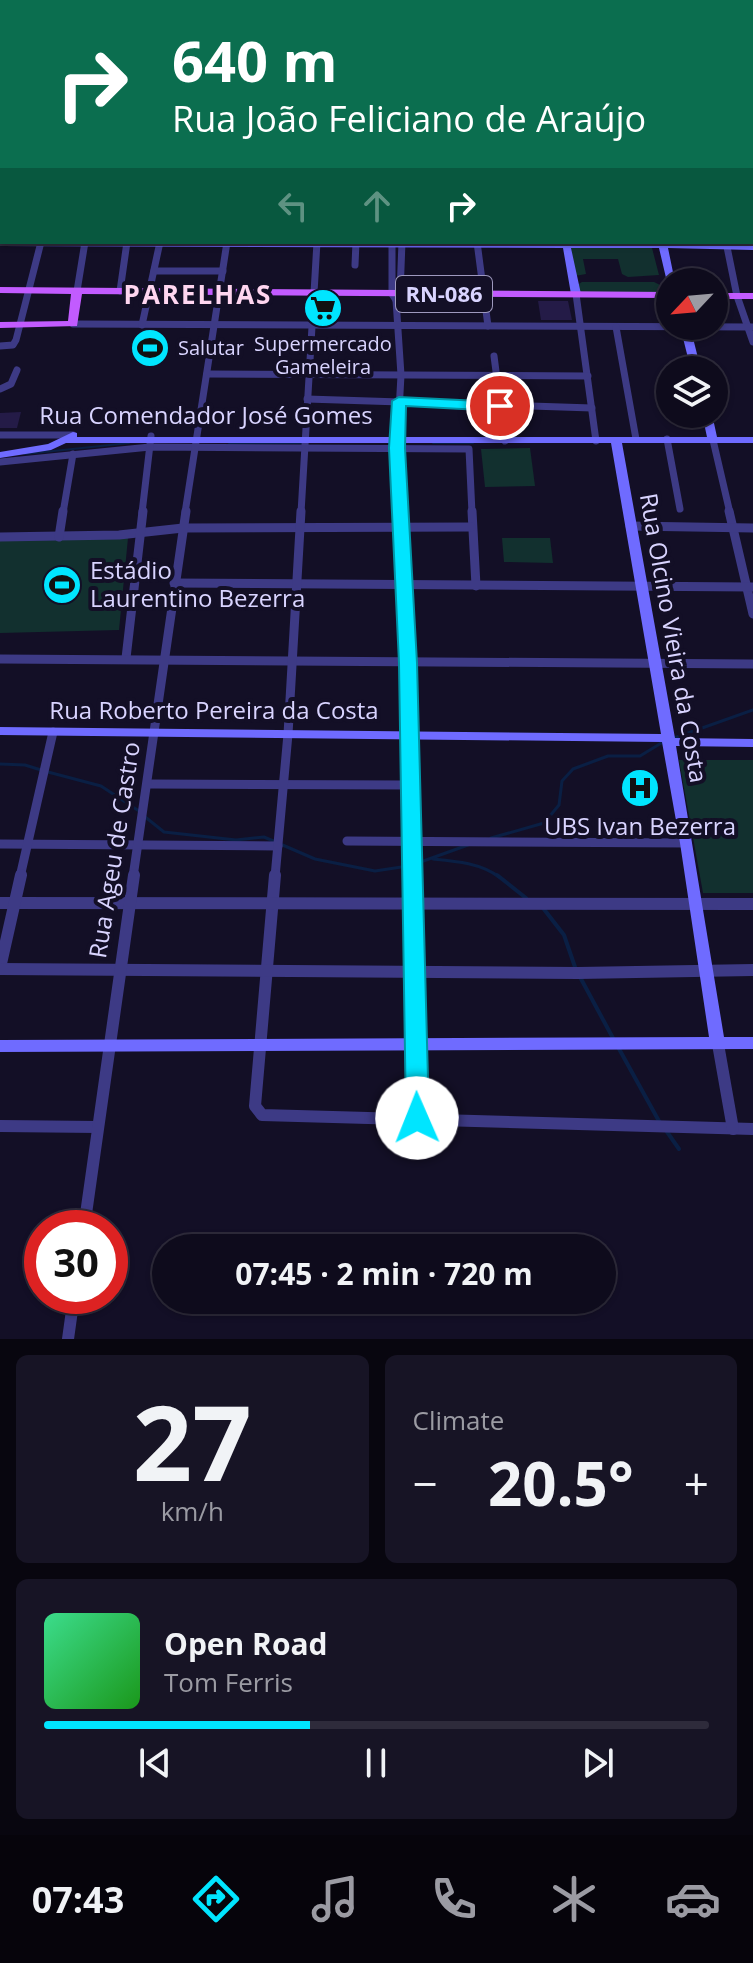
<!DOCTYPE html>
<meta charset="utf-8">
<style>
:root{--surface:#0e0b1c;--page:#171425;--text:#f1f3f6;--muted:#9b9ba3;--line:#2e2b3b;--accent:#00e5ff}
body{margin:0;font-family:"Open Sans",sans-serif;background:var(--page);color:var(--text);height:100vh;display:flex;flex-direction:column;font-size:30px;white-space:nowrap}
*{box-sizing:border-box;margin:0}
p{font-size:26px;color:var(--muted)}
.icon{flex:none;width:44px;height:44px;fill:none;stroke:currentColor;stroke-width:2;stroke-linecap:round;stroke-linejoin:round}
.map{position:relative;height:1339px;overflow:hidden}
.panel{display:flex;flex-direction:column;gap:16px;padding:16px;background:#08060f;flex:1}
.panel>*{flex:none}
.top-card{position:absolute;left:0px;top:0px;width:754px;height:244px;box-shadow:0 2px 6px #0004,0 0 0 2px var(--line);background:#0b6e4f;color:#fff;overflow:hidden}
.needle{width:52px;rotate:244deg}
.buttons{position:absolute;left:656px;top:268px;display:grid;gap:16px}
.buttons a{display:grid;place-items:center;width:72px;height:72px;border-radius:50%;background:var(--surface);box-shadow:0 2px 6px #0004,0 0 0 2px var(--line);font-size:40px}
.speed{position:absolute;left:24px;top:1210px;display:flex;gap:16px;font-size:40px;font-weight:700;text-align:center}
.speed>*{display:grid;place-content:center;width:104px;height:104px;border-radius:50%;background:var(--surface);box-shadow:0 2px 6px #0004,0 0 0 2px var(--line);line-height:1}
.speed .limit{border:12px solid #d22;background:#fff;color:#111}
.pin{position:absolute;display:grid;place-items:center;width:68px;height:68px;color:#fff;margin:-34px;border:4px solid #fff;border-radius:50%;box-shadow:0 2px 8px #0007}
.me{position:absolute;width:88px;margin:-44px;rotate:359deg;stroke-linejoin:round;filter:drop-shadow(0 0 6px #0008)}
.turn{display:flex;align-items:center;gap:28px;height:168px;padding:0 40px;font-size:36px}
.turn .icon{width:104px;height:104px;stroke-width:2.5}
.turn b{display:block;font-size:56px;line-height:68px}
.lanes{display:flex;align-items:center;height:76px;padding:0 40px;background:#0003;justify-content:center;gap:40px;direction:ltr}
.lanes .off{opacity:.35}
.big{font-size:60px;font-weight:700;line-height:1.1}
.panel .tile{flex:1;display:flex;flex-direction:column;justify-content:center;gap:12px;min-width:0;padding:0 28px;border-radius:12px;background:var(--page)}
.panel .dial{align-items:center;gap:0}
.dial b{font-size:104px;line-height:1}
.song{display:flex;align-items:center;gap:24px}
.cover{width:96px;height:96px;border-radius:12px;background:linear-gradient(135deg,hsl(150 70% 55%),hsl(120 70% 35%))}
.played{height:8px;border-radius:4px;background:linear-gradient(90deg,var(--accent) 40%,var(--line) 40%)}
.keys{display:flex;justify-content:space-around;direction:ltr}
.heat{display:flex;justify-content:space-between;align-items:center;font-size:44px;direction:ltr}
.panel .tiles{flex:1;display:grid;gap:16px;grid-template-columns:1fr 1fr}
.tile:last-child{grid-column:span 2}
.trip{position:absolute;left:152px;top:1234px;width:464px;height:80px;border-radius:40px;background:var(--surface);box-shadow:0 2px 6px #0004,0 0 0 2px var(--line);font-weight:700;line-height:80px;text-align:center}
.menu{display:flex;height:128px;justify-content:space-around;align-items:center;background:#06040b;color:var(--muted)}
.menu .icon{width:56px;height:56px}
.menu .on{color:var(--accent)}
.menu b{font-size:36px;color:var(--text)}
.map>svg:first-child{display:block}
</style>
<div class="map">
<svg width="753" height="1339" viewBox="0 0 753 1339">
<rect width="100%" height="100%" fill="#130f26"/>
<g fill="#12302f">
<polygon points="571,248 652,248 659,275 628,277 622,274 618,259 583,259 586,274 575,276"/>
<polygon points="582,282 654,282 662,286 663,290 659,293 580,292 577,285"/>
<polygon points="530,448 535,486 485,487 481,449"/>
<polygon points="128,538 119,630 0,633 0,541"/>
<polygon points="502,538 550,538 553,563 504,562"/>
<polygon points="679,760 753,760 753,893 703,893"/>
</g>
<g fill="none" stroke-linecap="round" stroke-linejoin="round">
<g stroke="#0a1f44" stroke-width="2">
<polyline points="229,443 305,443"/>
<polyline points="433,443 473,443"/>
<polyline points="25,454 129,443"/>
</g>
<g stroke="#0a1f44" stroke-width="3">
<polyline points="674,738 753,710"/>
<polyline points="0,764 25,765 41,770"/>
<polyline points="48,772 101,786 139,811"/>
<polyline points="144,816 164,832 236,840 264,837 315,859 375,871 408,866"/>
<polyline points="491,838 544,823 559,805 562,781 573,769 608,756 640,756 663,742"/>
<path d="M433,859C455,861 481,863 499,877"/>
<polyline points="415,864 468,845"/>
</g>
<g stroke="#0a1f44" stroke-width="4">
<polyline points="497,875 526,898"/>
<polyline points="543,908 564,935 576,970"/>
<polyline points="580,977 614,1040"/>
<polyline points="618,1047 660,1123"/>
<polyline points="665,1129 679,1149"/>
</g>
</g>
<g fill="#241b47">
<polygon points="538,301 568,301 572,320 541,320"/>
<polygon points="147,331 158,331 155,356 142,356"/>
<polygon points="21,412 17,428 0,428 0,413"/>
</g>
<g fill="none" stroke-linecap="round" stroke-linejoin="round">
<g stroke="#3d3a85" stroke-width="6">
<polyline points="0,15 2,11"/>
<polyline points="752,137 753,140"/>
</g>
<g stroke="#3d3a85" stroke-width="7">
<polyline points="392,242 392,294 396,300 401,375 397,448 400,513"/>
<polyline points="477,242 488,326"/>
<polyline points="726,242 737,296 753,342"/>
<polyline points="355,265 356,242"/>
<polyline points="154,271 223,271"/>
<polyline points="77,291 85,242"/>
<polyline points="120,291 127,242"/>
<polyline points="576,294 596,441"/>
<polyline points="396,300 400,294 402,242"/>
<polyline points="73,324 753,327"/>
<polyline points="142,325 160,242"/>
<polyline points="616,327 636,439"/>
<polyline points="0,346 13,345 16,340 41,242"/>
<polyline points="494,356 505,441"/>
<polyline points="207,374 588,376"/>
<polyline points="0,389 11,384 17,370"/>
<polyline points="307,399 592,408"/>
<polyline points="0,435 73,435"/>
<polyline points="667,439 680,509"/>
<polyline points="713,440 730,513"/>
<polyline points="0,462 150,447 469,449 472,513"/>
<polyline points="63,513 73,454"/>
<polyline points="142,513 151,436"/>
<polyline points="185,513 227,242"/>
<polyline points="301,513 317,242"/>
</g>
<g stroke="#3d3a85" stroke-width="9">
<polyline points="400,511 408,663 412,877"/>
<polyline points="472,511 476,586"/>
<polyline points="729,511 753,614"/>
<polyline points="630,526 753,528"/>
<polyline points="0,537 119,535 183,528 471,527"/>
<polyline points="59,537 63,511"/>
<polyline points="174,583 753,587"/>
<polyline points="126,658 143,511"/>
<polyline points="0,659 753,664"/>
<polyline points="149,784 410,785"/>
<polyline points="347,841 687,843"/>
<polyline points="0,844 278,846"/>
<polyline points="20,877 53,732"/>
<polyline points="133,877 186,511"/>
<polyline points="275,877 288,734 301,511"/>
</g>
<g stroke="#3d3a85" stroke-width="12">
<polyline points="275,875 255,1106 262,1115 753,1129"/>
<polyline points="412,875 417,1118"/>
<polyline points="0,903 753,904"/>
<polyline points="0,968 21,875"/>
<polyline points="0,969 578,973 753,970"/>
<polyline points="718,1044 733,1129"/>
<polyline points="0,1126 98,1127"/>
<polyline points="84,1228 134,875"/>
<polyline points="68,1339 74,1296"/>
</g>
<g fill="#6f6bff" fill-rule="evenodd">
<rect x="0" y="126" width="2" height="4"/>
<rect x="752" y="126" width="1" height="4"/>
<rect x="0" y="193" width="2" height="10"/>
<polygon points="2,219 2,232 0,233 0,220"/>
<polygon points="0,240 2,242 666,242 753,244 753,250 668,248 675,282 670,282 670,284 667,282 659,248 571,248 581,294 576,297 571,294 563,248 0,246"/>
<polygon points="680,326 690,326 701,370 691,370"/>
<polygon points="702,414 712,414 717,437 753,437 753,443 622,443 675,738 753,739 753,747 676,746 724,1037 753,1037 753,1049 0,1052 0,1040 709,1037 680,843 662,742 0,735 0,727 661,734 611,443 66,443 51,450 0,458 0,452 48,444 73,432 77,433 77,437 707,437"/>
</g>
<g fill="#c25bff" fill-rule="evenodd">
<polygon points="0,287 670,292 670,298 82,294 77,326 0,328 0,322 68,321 71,294 0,293"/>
<rect x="714" y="293" width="39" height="6"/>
</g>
</g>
<polygon fill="#00e5ff" stroke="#0095a6" stroke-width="2" points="399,397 500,402 508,406 500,411 406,406 405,448 417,663 429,1118 426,1125 417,1128 409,1125 406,1118 399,663 389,448 392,401"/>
<defs>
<g id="supermarket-disc" transform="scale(2)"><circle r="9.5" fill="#00e5ff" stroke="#130f26"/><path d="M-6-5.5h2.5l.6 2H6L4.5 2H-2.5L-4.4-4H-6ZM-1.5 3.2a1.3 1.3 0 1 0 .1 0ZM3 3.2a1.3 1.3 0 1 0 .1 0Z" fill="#111"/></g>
<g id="stadium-disc" transform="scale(2)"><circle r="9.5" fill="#00e5ff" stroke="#130f26"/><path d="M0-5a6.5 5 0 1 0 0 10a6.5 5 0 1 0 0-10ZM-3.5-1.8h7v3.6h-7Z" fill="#111"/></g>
<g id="hospital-disc" transform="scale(2)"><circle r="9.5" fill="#00e5ff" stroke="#130f26"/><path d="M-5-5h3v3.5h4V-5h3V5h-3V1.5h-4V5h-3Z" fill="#111"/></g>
</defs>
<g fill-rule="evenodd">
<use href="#supermarket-disc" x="323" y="308"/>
<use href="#stadium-disc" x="150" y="348"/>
<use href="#stadium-disc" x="62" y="585"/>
<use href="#hospital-disc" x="640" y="788"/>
</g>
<g text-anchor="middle" stroke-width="8" stroke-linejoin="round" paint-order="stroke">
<g font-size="20" fill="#d9d4ff" stroke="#130f26">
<text x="323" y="351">Supermercado<tspan x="323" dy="23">Gameleira</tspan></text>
<text x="178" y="355" text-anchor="start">Salutar</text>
</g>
<rect fill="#130f26" stroke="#9e99be" stroke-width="2" x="396" y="276" width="96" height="36" rx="6"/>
<g font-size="22" font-weight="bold" fill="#d9d4ff">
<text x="444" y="302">RN-086</text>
</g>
<g font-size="24" fill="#d9d4ff" stroke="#130f26">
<text x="206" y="424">Rua Comendador José Gomes</text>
<text transform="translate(673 638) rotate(80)" y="8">Rua Olcino Vieira da Costa</text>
<text x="214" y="719">Rua Roberto Pereira da Costa</text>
<text transform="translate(115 850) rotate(-81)" y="8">Rua Ageu de Castro</text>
</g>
<g font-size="24" fill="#d9d4ff" stroke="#130f26" text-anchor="start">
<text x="90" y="579">Estádio<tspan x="90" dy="28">Laurentino Bezerra</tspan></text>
<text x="640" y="835" text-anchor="middle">UBS Ivan Bezerra</text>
</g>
<g font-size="26" font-weight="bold" letter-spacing="2" fill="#ffd6f0" stroke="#130f26">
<text x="198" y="304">PARELHAS</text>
</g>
</g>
</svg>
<div class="buttons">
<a><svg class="needle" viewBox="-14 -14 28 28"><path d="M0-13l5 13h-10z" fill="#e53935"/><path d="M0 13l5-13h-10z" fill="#9b9ba3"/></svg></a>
<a><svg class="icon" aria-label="layers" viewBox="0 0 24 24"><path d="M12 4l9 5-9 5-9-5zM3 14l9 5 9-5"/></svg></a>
</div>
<div class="speed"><div class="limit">30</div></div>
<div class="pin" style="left:500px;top:406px;background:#d93025"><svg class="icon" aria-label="arrive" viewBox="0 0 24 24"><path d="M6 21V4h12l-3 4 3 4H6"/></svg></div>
<svg class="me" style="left:417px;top:1118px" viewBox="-20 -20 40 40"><circle r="19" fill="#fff"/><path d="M0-13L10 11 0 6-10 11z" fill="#00e5ff"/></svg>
<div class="trip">07:45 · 2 min · 720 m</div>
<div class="top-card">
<div class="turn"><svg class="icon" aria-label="right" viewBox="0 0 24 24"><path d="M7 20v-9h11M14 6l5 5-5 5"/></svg><div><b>640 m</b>Rua João Feliciano de Araújo</div></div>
<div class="lanes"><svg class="icon off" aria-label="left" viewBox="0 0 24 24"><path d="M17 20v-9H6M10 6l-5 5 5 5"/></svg><svg class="icon off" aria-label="ahead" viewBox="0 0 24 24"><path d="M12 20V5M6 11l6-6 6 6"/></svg><svg class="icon" aria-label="right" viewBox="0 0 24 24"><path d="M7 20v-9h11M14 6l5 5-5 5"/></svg></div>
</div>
</div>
<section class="panel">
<div class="tiles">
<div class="tile dial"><b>27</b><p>km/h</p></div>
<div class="tile"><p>Climate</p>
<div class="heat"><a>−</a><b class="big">20.5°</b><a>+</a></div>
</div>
<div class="tile">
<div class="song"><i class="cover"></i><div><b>Open Road</b><p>Tom Ferris</p></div></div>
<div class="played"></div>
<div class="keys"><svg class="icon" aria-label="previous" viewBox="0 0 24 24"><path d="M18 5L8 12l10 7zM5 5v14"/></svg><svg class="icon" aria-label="pause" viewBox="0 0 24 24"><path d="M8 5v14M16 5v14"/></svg><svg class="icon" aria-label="next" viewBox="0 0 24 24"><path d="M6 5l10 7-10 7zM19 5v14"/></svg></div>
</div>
</div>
</section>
<nav class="menu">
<b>07:43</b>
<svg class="icon on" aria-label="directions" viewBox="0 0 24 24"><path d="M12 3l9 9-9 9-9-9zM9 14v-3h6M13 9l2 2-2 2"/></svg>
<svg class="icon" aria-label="music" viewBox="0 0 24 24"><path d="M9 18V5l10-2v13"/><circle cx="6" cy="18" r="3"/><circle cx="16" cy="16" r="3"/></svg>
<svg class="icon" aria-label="phone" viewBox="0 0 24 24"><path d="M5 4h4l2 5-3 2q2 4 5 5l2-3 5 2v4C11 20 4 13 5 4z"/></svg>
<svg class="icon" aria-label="climate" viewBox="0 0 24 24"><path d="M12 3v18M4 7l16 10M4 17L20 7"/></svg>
<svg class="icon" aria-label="car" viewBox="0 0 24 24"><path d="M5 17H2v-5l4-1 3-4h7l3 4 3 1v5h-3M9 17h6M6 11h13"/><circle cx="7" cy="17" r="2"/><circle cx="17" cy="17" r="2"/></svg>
</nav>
